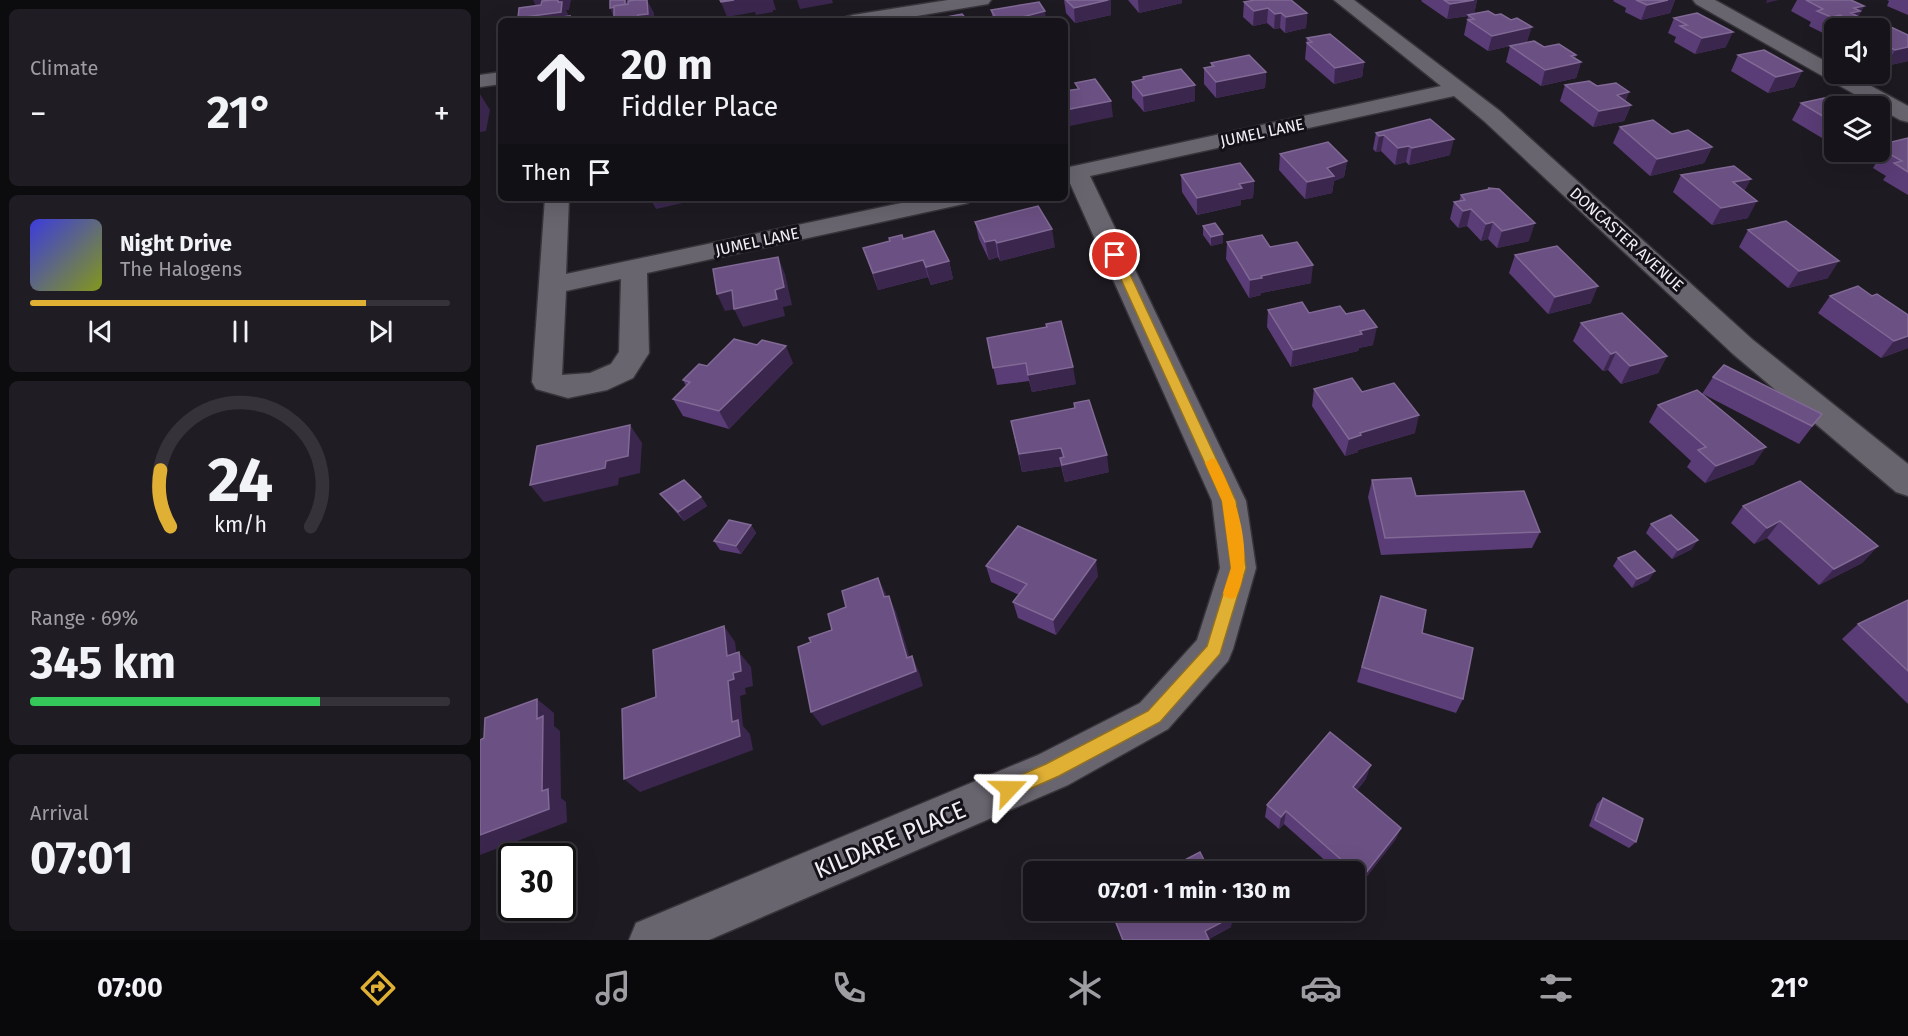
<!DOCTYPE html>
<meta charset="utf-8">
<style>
:root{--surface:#16141a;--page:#1f1d23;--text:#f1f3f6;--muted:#9e9ea2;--line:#353339;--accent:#e0b034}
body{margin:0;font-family:"Fira Sans",sans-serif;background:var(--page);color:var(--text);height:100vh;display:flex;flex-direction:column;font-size:22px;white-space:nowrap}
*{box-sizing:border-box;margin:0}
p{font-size:20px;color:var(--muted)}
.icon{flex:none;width:33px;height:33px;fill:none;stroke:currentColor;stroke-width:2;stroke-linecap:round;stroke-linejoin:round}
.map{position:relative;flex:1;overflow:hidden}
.drawer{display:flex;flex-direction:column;gap:9px;padding:9px;background:#0c0b0e;width:480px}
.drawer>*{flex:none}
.banner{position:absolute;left:18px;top:18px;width:570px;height:183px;border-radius:9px;box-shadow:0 6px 24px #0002,0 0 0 2px var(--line);background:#16141a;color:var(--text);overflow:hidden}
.buttons{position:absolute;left:1344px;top:18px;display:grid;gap:12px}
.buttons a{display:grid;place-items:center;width:66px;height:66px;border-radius:9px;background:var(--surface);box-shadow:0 6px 24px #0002,0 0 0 2px var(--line);font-size:30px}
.speed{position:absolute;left:18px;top:843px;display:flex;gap:12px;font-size:30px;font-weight:700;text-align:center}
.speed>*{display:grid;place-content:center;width:78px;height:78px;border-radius:50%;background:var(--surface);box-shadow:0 6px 24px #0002,0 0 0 2px var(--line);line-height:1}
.speed .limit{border:3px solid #111;border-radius:9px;background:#fff;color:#111}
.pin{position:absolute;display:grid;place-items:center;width:51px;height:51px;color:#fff;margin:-26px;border:3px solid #fff;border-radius:50%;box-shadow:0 2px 6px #0007}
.me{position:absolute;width:66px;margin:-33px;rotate:67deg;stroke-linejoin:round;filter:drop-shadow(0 0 4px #0008)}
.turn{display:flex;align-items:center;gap:21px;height:126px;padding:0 24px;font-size:27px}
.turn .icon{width:78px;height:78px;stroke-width:2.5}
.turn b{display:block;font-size:42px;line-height:51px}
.then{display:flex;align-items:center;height:57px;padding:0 24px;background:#0003;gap:12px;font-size:22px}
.big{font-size:45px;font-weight:700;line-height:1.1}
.drawer .tile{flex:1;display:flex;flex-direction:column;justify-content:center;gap:9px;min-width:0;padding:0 21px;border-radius:9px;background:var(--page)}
.drawer .dial{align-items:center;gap:0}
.dial svg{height:156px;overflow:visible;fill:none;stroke:var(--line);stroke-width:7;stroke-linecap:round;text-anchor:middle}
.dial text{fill:var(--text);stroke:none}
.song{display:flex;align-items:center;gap:18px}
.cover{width:72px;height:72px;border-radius:9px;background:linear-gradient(135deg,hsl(240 70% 55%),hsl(70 70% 35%))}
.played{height:6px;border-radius:3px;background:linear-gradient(90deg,var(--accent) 80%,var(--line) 80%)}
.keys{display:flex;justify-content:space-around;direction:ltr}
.heat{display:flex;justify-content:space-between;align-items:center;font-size:33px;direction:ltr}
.charge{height:9px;border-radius:4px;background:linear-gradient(90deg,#34c759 69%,var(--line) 0)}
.trip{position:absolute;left:543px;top:861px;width:342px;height:60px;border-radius:9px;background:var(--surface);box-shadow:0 6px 24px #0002,0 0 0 2px var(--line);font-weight:700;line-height:60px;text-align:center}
.tab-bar{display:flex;height:96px;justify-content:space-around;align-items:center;background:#09080a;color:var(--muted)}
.tab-bar .icon{width:42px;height:42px}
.tab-bar .on{color:var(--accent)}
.tab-bar b{font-size:27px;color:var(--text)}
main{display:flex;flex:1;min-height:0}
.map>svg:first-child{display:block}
</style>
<main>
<section class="drawer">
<div class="tile"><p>Climate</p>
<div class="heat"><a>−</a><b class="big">21°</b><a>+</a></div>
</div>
<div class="tile">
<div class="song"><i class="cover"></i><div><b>Night Drive</b><p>The Halogens</p></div></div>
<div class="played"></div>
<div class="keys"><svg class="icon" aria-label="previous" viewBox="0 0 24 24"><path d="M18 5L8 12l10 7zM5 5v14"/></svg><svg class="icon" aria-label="pause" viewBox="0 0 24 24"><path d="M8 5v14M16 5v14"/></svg><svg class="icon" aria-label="next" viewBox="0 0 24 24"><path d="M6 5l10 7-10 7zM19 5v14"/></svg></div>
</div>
<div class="tile dial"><svg viewBox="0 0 100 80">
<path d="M14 69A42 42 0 1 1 86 69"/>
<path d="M14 69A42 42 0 0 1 9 40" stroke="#e0b034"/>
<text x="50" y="56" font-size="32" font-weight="700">24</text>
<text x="50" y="72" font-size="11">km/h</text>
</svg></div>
<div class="tile"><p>Range · 69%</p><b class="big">345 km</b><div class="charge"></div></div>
<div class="tile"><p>Arrival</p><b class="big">07:01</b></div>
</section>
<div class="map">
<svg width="1428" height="940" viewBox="0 0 1428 940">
<rect width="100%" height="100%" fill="#1e1a22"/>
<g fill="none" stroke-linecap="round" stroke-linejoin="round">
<g stroke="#37353a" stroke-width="3">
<g id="minor">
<polygon points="468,0 511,0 508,4 502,5 407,21 364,21 366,17 373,15"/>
<polygon points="854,0 874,0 1020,111 1273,340 1428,464 1428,496 1416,492 1253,354 1004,121 974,96 610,176 766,501 776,568 753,649 748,661 688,729 588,785 229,940 149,940 156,923 558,755 660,703 717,640 740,568 732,501 589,181 585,182 585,168 961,86"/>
<polygon points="1213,0 1235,0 1354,66 1354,74 1369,74 1428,106 1428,122 1420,120 1216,4"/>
<polygon points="21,72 21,84 0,87 0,75"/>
<path d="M65,198H89L86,274L445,198H491L488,203L479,205L167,273L169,353L153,378L127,390L88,398L56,389L52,382ZM141,279L139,352L131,364L110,373L82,375L86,291Z"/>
</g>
</g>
<use href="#minor" fill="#69656f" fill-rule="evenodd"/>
</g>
<g fill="#5a3c76">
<polygon points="584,0 631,0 631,15 595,23 586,13"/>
<polygon points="648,0 702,0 702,3 659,13"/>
<polygon points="942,0 997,0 994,14 1047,42 1064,47 1096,55 1095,58 1101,62 1096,78 1061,86 1026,62 1030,46 1008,51 984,35 988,16 967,19 941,1"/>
<polygon points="1134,0 1195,0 1190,13 1161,20 1145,12 1146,8 1133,1"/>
<polygon points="1317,0 1371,0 1384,6 1378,17 1381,18 1376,28 1354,28 1354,32 1352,31 1343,33 1329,26 1331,22 1311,11"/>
<polygon points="1407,0 1428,0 1428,15 1407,6 1409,1"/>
<polygon points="764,2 827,13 826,28 805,33 800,28 794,29 787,23 773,26 763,17"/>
<polygon points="511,10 566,21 513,21"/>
<polygon points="1194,18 1246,47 1215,54 1194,42 1196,37 1188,33"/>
<polygon points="1397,23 1407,28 1411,27 1428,35 1428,61 1406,66 1400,62 1400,28 1378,28 1379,27"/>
<polygon points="827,38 884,62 882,77 854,84 825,59"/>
<polygon points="1258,55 1322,71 1314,87 1288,93 1251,71"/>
<polygon points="731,63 786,72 785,88 736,98 724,84 724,68 731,67"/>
<polygon points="663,77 715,101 664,112 652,98 652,82 663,80"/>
<polygon points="1085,85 1117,86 1146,102 1151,105 1144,121 1113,127 1080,101"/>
<polygon points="1321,103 1354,106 1354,143 1352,144 1312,120"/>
<polygon points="1140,127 1192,134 1232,147 1224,163 1170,176 1133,143"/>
<polygon points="896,133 970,155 929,165 926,162 915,165 901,151 896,152 893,149"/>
<polygon points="1428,138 1428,195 1403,180 1406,176 1393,168 1396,163 1393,161 1399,152 1400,152 1403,144"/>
<polygon points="800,154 867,161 864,177 854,181 852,193 825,199 799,170"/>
<polygon points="701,175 774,181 773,198 761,200 761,205 717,215 702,192"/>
<polygon points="1201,175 1264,191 1268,218 1232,225 1193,192"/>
<polygon points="1008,188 1049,241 1017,248 1008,239 1001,241 987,226 978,228 970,219 974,202 979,201 981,195 1008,190"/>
<polygon points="495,222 575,247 520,261 518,257 509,260 499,239"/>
<polygon points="723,226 743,234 743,243 731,246 723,235"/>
<polygon points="1268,230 1348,278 1308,288 1259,247"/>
<polygon points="423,239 469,261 473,279 451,285 448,277 398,290 383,248 409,241"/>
<polygon points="747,242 790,247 831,283 781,293 781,295 769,298 746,259"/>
<polygon points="1035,255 1111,303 1068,314 1029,273"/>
<polygon points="1350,296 1392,296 1428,315 1428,348 1401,358 1338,313"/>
<polygon points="788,310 829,313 866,314 893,345 879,348 878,351 811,367 787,327"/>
<polygon points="1101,323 1187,356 1178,373 1141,384 1128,370 1123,371 1093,341"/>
<polygon points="507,338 596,384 552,392 549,381 517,385"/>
<polygon points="313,363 249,429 203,416 193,399 206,386 203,380 227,366"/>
<polygon points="1233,377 1342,414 1319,444 1223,394 1274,464 1225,483 1207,467 1211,461 1169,422 1178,405 1222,394"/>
<polygon points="834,389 882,392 935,433 878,450 878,452 865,456 832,406"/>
<polygon points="594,403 629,472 585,482 581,466 542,472 531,421 594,408"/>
<polygon points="892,480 936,496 1060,532 1052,548 901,555 888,497"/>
<polygon points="180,494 221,497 227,506 204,521 187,502"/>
<polygon points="1263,506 1398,546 1382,563 1339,585 1287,538 1274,544 1251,523"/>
<polygon points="1171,524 1212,549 1192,559 1166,533"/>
<polygon points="271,525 276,533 261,554 240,550 234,541"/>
<polygon points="1138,558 1169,580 1152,588 1133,566"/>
<polygon points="506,566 618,576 576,635 538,618 533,602 539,595 511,582"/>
<polygon points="901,596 942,633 983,699 976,713 877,682"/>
<polygon points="1428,600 1428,704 1362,639 1378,624"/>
<polygon points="886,779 877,790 921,828 915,840 877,889 874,887 874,872 858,872 804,824 799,829 785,817 787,805"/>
<polygon points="1123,798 1156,842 1149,848 1109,826 1117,804"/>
<polygon points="630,910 749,910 752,917 751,927 729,939 729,940 642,940"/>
</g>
<g fill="#3b274e">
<polygon points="53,0 91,0 89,10 86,10 89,17 89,21 39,21 38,18 60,14"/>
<polygon points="145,0 146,0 149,5 133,16 130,8"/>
<polygon points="167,0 174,13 174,21 138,21 158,15"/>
<polygon points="254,0 293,0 296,10 293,10 293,12 276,15 275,12 247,17 241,2"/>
<polygon points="317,0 352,0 353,3 320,9"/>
<polygon points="631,0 631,15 595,23 594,8"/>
<polygon points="658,0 702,0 702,3 659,13"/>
<polygon points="994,0 997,0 994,15 967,19 970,4"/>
<polygon points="1188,0 1195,0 1190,13 1161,20 1167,5"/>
<polygon points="1287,0 1299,0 1286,3"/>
<polygon points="1384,6 1377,19 1381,18 1376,28 1367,28 1371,21 1368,19 1374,8"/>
<polygon points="788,8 787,23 773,26 774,11"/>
<polygon points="565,11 566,21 531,21 531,20"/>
<polygon points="801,13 800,28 794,29 795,14"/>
<polygon points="827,13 826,28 805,33 806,17"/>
<polygon points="1360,15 1352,31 1343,33 1351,17"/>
<polygon points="530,18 530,21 517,21 517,20"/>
<polygon points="1052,27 1047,42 1008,51 1012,36"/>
<polygon points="1253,32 1246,47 1215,54 1222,38"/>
<polygon points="1428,47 1428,61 1406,66 1415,50"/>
<polygon points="1096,55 1093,64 1101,62 1096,78 1061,86 1065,70 1091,56"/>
<polygon points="884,62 882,77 854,84 855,68"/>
<polygon points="1322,71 1314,87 1288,93 1296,77"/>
<polygon points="786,72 785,88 736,98 736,82"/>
<polygon points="715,85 715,101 664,112 663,96"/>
<polygon points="1149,92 1144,106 1151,105 1144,121 1113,127 1119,111 1137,95"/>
<polygon points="0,94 10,110 6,131 0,132"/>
<polygon points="631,101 633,117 585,127 585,110"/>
<polygon points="1404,117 1400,124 1400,118"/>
<polygon points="904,135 901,151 896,152 899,136"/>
<polygon points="974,139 970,155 929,165 932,148"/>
<polygon points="929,146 926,162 915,165 918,148"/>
<polygon points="1232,147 1224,163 1170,176 1177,159"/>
<polygon points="867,161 864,177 854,181 852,193 825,199 827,182 847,168"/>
<polygon points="1271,179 1262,196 1253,182"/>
<polygon points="774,181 773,198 761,200 761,205 717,215 717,198 759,184"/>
<polygon points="170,198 219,198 220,199 176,209"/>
<polygon points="1277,201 1268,218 1232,225 1241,208"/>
<polygon points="991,209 987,226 978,228 983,211"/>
<polygon points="1013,222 1008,239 1001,241 1006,224"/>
<polygon points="1055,223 1049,241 1017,248 1022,231"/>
<polygon points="572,229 575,247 520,261 517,243"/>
<polygon points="743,234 743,243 731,246 731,237"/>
<polygon points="515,240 518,257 509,260 505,242"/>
<polygon points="298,257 305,274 312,305 303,307 305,316 263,327 254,309 295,290"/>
<polygon points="443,260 448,277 398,290 393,273"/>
<polygon points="469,261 473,279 451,285 446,267"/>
<polygon points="1359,261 1348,278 1308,288 1319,271"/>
<polygon points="833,265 831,283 781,293 781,295 769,298 770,280 781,276"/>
<polygon points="1118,286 1111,303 1068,314 1075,297"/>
<polygon points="252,290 260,308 245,311 237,294"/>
<polygon points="897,327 893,345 879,348 878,351 811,367 813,350"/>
<polygon points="1428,336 1428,348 1401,358 1414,341"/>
<polygon points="306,346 313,363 249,429 239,411"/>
<polygon points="1136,352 1128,370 1123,371 1131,354"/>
<polygon points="1187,356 1178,373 1141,384 1150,366"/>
<polygon points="593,367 596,384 552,392 548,375"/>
<polygon points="939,415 935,433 878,450 878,452 865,456 869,439 880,433"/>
<polygon points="150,425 162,443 160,473 139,478 138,485 64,502 50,485 126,461"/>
<polygon points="1286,447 1274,464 1225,483 1236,466"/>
<polygon points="581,448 584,464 627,455 629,472 585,482 580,458 581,466 542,472 539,454"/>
<polygon points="221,497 227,506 204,521 198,512"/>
<polygon points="1300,521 1287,538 1274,544 1287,528"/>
<polygon points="271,525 276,533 261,554 256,546"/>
<polygon points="1218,540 1212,549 1192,559 1198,550"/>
<polygon points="1398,546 1382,563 1339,585 1354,569"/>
<polygon points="616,560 618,576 576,635 573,620"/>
<polygon points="1175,571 1169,580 1152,588 1157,579"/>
<polygon points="398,578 406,594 412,613 404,597"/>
<polygon points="409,596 416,612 434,672 432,656 439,672 443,686 342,726 331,712 427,658"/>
<polygon points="244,626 255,642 259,671 247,656"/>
<polygon points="259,652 271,667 273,686 265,688 266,694 260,696 263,726 270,734 273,750 160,792 144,779 252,722 248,681 253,673"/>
<polygon points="57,699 74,713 74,726 80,731 81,798 86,802 87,822 0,855 0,835 62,791 57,719"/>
<polygon points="891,765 886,779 868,801 873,787"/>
<polygon points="806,811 804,824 799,829 801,817"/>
<polygon points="921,828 915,840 877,889 882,878"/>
<polygon points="752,917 751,927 727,940 725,931"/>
</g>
<g fill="#6b5083" stroke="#806995" stroke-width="1.5">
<polygon points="72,0 78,0 78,2 82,2 81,12 38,18 39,8 61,5 62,1"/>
<polygon points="130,0 145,0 145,5 130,8"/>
<polygon points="155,0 167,0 168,14 158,15 158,18 134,21 134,6 148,4 148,1"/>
<polygon points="240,0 254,0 241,2"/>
<polygon points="586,0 628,0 594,8"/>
<polygon points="775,0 811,0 827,13 806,17 801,13 795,14 788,8 774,11 764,2"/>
<polygon points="964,0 994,0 970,4"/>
<polygon points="1156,0 1188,0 1167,5"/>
<polygon points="1326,0 1371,0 1384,6 1374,8 1380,11 1371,13 1381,18 1371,21 1360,15 1351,17 1337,11 1343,9"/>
<polygon points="559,2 565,11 531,20 530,18 517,20 511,10"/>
<polygon points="1008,11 1015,15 1021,14 1031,20 1037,18 1052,27 1012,36 988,20 994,19 988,15"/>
<polygon points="1217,13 1253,32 1222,38 1200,26 1207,25 1194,18"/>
<polygon points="482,14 488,21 445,21"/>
<polygon points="90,16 89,21 54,21"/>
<polygon points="1397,23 1407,28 1411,27 1428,35 1428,47 1415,50 1401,43 1407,41 1400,38 1400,28 1381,28 1379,27"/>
<polygon points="850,34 884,62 855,68 827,43 832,42 827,38"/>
<polygon points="1054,41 1064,47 1079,44 1096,55 1091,56 1101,62 1065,70 1030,46"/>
<polygon points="1284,50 1322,71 1296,77 1258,55"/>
<polygon points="769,55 786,72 736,82 724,68 734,66 731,63"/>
<polygon points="701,69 715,85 663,96 652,82 664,79 663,77"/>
<polygon points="615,79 631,101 585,110 585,91 599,89 595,83"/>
<polygon points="1109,81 1117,86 1136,83 1149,92 1137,95 1151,105 1119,111 1085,85"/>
<polygon points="1358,95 1382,106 1354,106 1354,123 1321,103"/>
<polygon points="950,119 974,139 932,148 929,146 918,148 904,135 899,136 896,133"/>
<polygon points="1173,120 1192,134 1208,130 1232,147 1177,159 1140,127"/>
<polygon points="1428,138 1428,172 1414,163 1422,161 1404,151 1411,149 1403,144"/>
<polygon points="848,142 867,161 847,168 854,176 827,182 800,154"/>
<polygon points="760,163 774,181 759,184 762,188 717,198 701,175"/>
<polygon points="1254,166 1271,179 1253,182 1277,201 1241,208 1201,175"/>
<polygon points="1008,188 1019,189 1055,223 1022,231 1013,222 1006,224 991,209 983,211 974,202 985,200 981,195 1010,189"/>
<polygon points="558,206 572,229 517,243 515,240 505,242 495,222"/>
<polygon points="1306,221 1359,261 1319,271 1268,230"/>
<polygon points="735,223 743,234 731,237 723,226"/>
<polygon points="454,231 469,261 446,267 443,260 393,273 383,248 410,241 409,238 422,235 423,239"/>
<polygon points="782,235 790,247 817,242 833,265 781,276 782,278 770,280 747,242"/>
<polygon points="1077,246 1118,286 1075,297 1035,255"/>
<polygon points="298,257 304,287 295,290 297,299 254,309 252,290 237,294 233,269"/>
<polygon points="1378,286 1392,296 1397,294 1428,315 1428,336 1414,341 1350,296"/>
<polygon points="822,302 829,313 860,306 866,314 884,310 897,327 880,331 882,334 813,350 788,310"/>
<polygon points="1142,313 1187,356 1150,366 1136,352 1131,354 1101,323"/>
<polygon points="581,321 593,367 548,375 546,363 513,368 507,338 567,327 566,324"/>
<polygon points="254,339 277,345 282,340 306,346 239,411 193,399 210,382 203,380 219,364 227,366"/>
<polygon points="1244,365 1342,414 1332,426 1233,377"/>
<polygon points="872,378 882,392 914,383 939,415 880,433 881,435 869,439 834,389"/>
<polygon points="1217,390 1286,447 1236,466 1218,450 1226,447 1178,405"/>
<polygon points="609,400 627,455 582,465 580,458 584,457 581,448 539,454 531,421 595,408 594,403"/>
<polygon points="150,425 148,456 126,461 125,468 50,485 57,446"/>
<polygon points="931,478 936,496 1044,491 1060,532 905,538 892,480"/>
<polygon points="204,480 221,497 198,512 180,494"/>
<polygon points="1320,481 1398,546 1354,569 1300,521 1287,528 1263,506"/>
<polygon points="1191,515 1218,540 1198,550 1171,524"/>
<polygon points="249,520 271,525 256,546 234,541"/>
<polygon points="538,526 616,560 573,620 533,602 547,584 506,566"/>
<polygon points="1155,551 1175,571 1157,579 1138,558"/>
<polygon points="398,578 404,597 409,596 427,658 432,656 436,671 331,712 318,647 331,642 329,638 352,630 348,614 366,607 362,591"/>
<polygon points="901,596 946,610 942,633 993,648 983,699 882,667"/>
<polygon points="1428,600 1428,671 1378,624"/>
<polygon points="244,626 247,656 259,652 261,671 253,673 254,679 248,681 252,722 258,720 260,736 144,779 142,709 176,697 173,650"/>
<polygon points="57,699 57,719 63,716 62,791 68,789 69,809 0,835 0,740 4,738 5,718"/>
<polygon points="850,732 891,765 873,787 921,828 882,878 806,811 801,817 787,805"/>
<polygon points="1123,798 1163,819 1156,842 1115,820"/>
<polygon points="720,852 730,872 682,872"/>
<polygon points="631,910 749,910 752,917 725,931 729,940 643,940"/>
</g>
<polygon fill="#e0b034" stroke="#927222" stroke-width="1.5" points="635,251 641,255 756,501 766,568 740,654 680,722 579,776 529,798 523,795 520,789 523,783 566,764 668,711 727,646 751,568 742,501 630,255"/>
<path fill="#f59e0b" d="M732,458L736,460C757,497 776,557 756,597L751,599L745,597L743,593L751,568L742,501L725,463Z"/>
<g text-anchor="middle" stroke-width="6" stroke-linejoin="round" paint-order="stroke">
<g font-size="16" fill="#f1eff4" stroke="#151119">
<text transform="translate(782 132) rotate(-12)" y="6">JUMEL LANE</text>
<text transform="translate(1147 239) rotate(42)" y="6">DONCASTER AVENUE</text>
<text transform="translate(277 241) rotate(-12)" y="6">JUMEL LANE</text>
</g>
<g font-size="24" fill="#f1eff4" stroke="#151119">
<text transform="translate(410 840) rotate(-23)" y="8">KILDARE PLACE</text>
</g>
</g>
</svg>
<div class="buttons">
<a><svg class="icon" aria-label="sound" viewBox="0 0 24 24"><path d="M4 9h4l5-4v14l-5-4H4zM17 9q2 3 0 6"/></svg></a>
<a><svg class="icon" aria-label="layers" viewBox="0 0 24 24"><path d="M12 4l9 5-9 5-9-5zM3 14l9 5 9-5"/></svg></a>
</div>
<div class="speed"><div class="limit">30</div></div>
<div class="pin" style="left:635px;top:255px;background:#d93025"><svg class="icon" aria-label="arrive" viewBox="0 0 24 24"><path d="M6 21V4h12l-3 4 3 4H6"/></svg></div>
<svg class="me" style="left:529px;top:789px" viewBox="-20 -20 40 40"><path d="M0-17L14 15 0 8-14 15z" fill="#e0b034" stroke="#fff" stroke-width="4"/></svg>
<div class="trip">07:01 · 1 min · 130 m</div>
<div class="banner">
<div class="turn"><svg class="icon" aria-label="ahead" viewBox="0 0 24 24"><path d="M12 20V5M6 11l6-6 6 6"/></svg><div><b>20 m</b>Fiddler Place</div></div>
<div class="then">Then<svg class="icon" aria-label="arrive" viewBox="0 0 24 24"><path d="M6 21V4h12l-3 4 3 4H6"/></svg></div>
</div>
</div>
</main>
<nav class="tab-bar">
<b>07:00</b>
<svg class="icon on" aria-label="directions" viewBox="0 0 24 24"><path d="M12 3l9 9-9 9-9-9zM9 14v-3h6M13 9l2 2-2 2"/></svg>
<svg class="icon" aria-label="music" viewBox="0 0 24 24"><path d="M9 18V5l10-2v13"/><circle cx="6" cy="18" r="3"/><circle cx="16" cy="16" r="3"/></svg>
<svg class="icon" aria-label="phone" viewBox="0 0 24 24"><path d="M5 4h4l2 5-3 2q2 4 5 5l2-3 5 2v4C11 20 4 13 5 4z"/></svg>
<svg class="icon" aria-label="climate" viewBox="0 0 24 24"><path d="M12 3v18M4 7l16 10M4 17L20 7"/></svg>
<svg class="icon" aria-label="car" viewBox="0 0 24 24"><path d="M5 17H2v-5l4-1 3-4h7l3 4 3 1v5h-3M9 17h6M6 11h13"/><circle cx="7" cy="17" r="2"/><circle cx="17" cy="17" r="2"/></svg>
<svg class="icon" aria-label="filters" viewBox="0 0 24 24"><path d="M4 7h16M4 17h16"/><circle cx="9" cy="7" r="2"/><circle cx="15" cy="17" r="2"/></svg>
<b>21°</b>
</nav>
